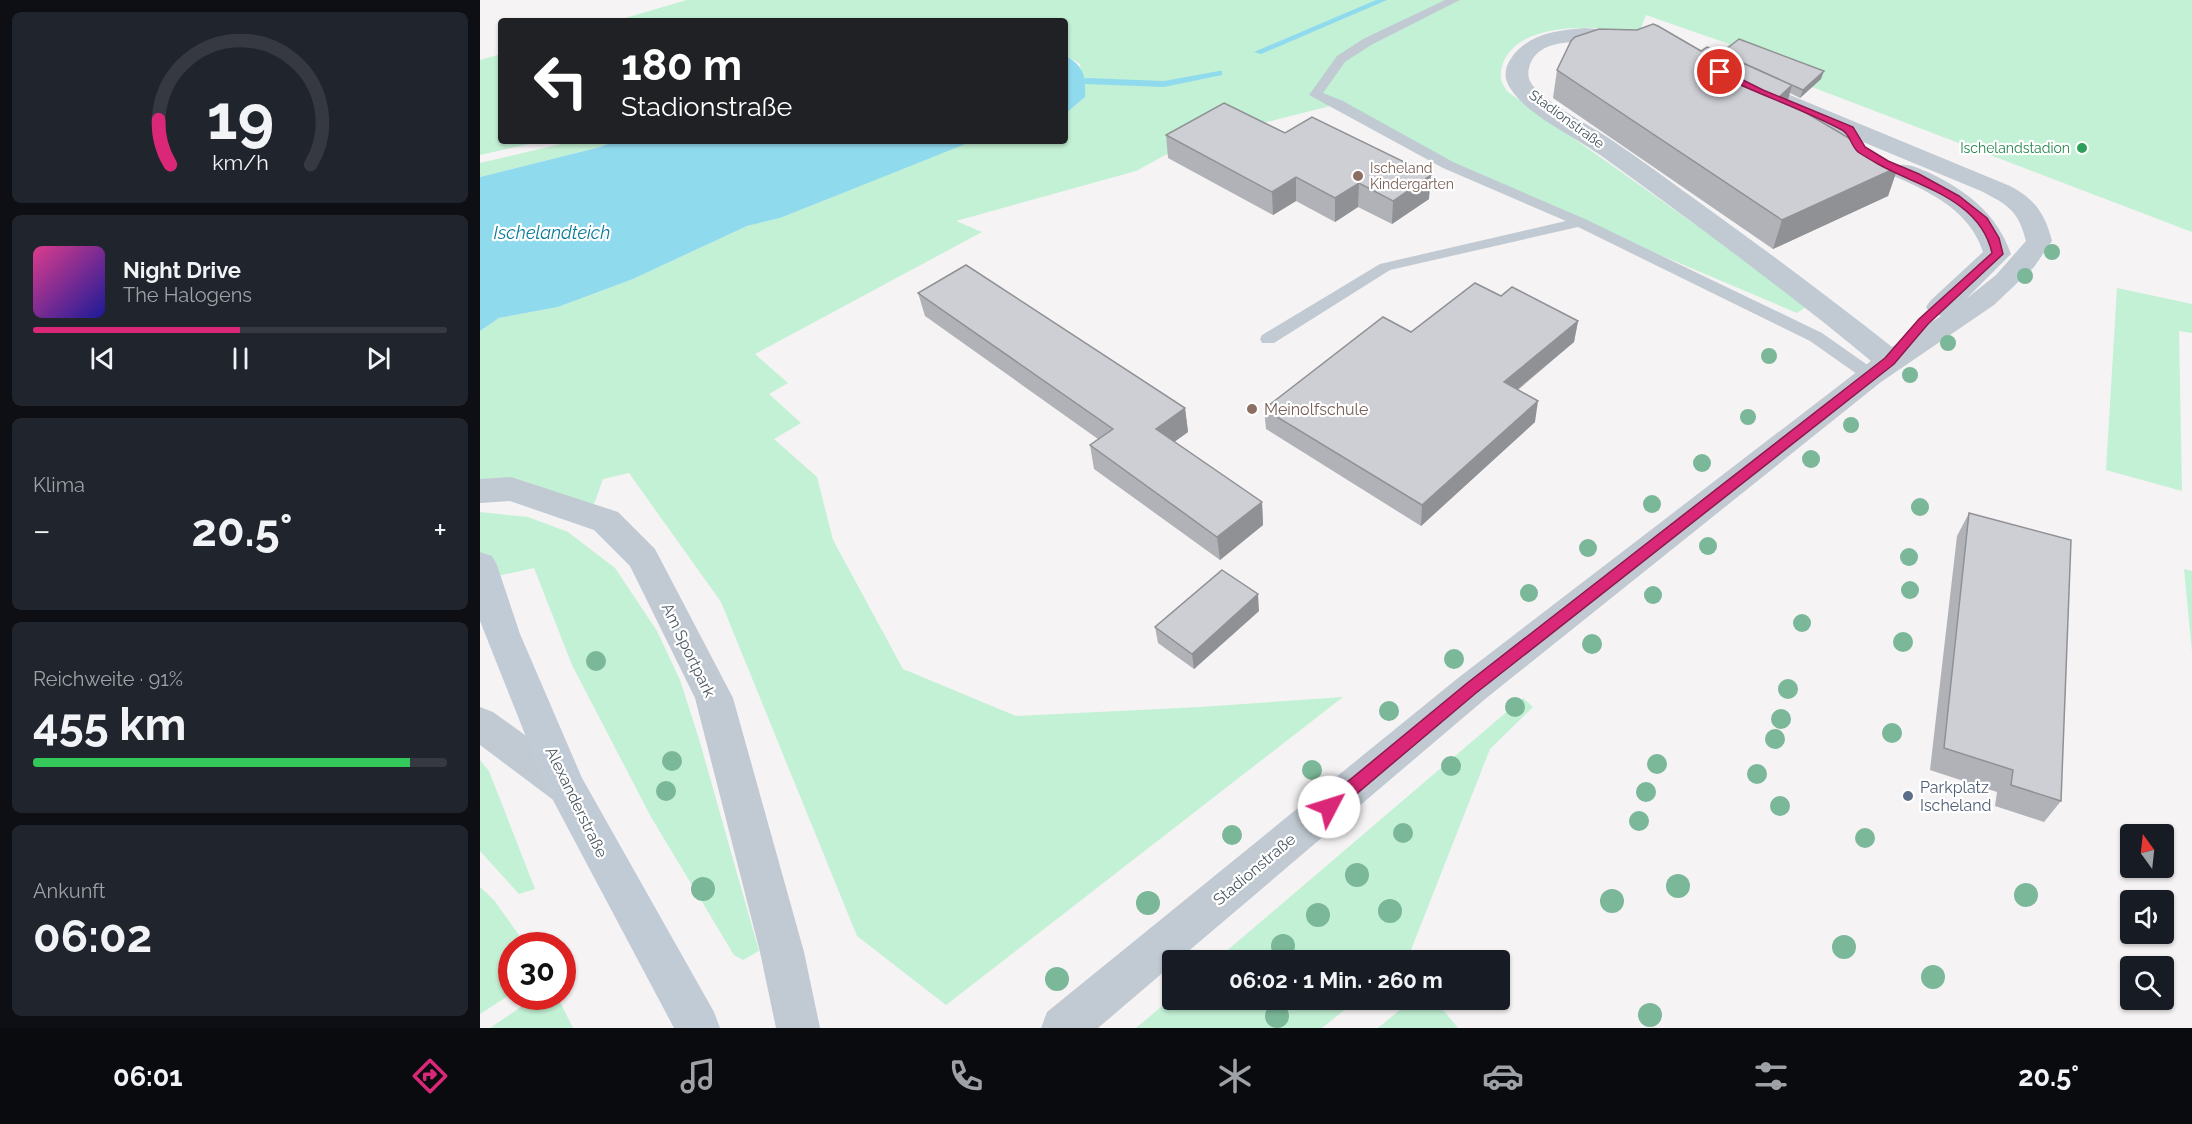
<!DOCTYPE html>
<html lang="de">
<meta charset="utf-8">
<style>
:root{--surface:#171b24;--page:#20242c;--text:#f1f3f6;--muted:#9ea1a6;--line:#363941;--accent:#db2777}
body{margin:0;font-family:Raleway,sans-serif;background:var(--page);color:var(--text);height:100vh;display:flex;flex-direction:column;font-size:22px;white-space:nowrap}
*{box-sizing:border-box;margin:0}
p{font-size:20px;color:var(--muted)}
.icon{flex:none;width:33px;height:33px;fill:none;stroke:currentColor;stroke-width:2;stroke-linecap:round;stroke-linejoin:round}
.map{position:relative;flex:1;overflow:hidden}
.sheet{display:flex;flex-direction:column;gap:12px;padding:12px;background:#0d0f14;width:480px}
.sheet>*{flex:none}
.guide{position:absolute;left:18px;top:18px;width:570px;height:126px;border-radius:6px;box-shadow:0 2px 4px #0004;background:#202124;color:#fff;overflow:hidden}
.needle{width:39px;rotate:345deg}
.buttons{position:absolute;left:1640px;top:824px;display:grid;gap:12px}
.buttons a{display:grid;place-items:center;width:54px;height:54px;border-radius:6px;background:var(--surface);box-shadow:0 2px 4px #0004;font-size:30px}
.speed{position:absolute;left:18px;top:932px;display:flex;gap:12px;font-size:30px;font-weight:700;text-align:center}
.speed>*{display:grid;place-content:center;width:78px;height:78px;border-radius:50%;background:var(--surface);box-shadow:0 2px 4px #0004;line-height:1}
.speed .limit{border:9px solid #d22;background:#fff;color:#111}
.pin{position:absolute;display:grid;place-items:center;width:51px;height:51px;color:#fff;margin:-26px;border:3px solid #fff;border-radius:50%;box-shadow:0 2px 6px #0007}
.me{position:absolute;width:66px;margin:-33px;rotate:50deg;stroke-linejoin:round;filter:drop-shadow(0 0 4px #0008)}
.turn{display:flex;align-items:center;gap:21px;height:126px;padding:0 24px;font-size:27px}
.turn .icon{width:78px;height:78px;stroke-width:2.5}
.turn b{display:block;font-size:42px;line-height:51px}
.big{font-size:45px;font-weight:700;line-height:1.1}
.sheet .widget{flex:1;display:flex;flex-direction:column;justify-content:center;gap:9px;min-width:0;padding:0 21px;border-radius:9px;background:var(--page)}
.sheet .dial{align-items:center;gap:0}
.dial svg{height:156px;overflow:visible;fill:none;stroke:var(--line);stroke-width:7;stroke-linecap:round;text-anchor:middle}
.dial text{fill:var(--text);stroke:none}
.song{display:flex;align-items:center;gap:18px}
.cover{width:72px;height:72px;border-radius:9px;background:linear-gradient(135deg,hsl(330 70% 55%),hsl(240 70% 35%))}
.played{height:6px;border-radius:3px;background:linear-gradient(90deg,var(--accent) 50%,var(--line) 50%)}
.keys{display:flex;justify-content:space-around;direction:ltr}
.heat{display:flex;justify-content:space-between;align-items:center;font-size:33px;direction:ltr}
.charge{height:9px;border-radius:4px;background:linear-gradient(90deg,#34c759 91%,var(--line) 0)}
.trip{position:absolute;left:682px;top:950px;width:348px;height:60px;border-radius:6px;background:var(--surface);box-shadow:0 2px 4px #0004;font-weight:700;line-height:60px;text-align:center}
.tab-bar{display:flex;height:96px;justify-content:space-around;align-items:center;background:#090b0e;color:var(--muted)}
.tab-bar .icon{width:42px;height:42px}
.tab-bar .active{color:var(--accent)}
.tab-bar b{font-size:27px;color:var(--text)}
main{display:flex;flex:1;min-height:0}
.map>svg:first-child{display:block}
</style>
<main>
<section class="sheet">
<div class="widget dial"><svg viewBox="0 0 100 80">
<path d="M14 69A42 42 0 1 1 86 69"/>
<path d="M14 69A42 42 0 0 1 8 46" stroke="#db2777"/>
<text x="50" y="56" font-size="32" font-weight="700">19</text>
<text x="50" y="72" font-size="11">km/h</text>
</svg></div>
<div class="widget">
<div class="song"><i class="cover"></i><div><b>Night Drive</b><p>The Halogens</p></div></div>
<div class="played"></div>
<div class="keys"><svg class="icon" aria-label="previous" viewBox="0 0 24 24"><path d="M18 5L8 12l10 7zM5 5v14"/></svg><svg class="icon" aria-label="pause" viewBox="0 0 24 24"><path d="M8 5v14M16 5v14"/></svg><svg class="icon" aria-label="next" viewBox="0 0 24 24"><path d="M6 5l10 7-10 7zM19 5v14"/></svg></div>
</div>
<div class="widget"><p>Klima</p>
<div class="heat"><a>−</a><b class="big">20.5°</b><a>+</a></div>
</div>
<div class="widget"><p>Reichweite · 91%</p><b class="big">455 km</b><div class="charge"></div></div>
<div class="widget"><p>Ankunft</p><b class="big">06:02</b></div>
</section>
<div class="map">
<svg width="1712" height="1028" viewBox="0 0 1712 1028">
<rect width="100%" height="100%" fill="#f5f3f3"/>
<g fill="#c3f1d5">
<path d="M207,0H1712V232L1240,52L1249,44L1166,15L1159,33C1123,26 1040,19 1023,63C1019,75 1020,82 1028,92L1329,305L1317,313L968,165L858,104L756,130L742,124L656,171L476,221L502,232L275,354L308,383L289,394L321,423L294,439L337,477L353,540L423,669L536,716L720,707L863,697L466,1005L377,936L241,602L149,473L123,479L114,504L28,481L0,484V331L19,318L78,307L153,279L267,226L300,218L479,145L493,141H585V114L605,97L600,64L585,55V21H135Z"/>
<polygon points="21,54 21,141 62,141 0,155 0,60"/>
<polygon points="94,141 135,141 120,147 0,177 0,163"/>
<polygon points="1637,288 1712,304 1712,333 1699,331 1702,491 1626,470"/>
<polygon points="0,512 48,517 88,532 135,568 177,631 200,680 219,739 279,951 263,960 254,955 171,817 92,665 54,568 0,580"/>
<polygon points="1704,569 1712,571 1712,652"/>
<polygon points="1043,698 1053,707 1010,749 927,960 736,960"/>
<polygon points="0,760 9,771 55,889 39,894 0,851"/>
<polygon points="0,887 14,900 46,945 32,945 31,994 0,1014"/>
<polygon points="57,996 77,996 93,1028 10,1028"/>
<polygon points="693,997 693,999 878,999 842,1028 656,1028"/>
<polygon points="933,999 954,999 978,1028 898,1028"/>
</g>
<g fill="#90daee">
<path d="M585,55C604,67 606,75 605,97L585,114Z"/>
<polygon points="135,141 493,141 300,218 267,226 153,279 78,307 19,318 0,331 0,177 120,147"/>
</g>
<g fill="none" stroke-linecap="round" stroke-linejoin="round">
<g fill="#90daee" fill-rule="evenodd">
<polygon points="896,0 907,0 781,54 774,52"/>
<polygon points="739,71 742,71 742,75 684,87 606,84 602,81 606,78 684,81"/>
</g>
<polygon fill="#c1cad2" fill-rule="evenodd" points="965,0 980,0 891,45 865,62 843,93 863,101 973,162 1105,219 1342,333 1396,371 1398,375 1396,379 1384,379 1330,341 1098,227 910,270 794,343 782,343 780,339 782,335 900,264 1086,221 963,168 829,95 857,56 883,39"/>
<g fill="#c1cad2" fill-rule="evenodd">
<path d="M1105,28L1157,32L1160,37L1157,42C1131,48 1059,27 1049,68C1048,72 1048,77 1050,81C1057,98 1109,125 1127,137C1159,158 1191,182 1223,205C1287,251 1350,298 1412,347L1461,316L1450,313L1446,307L1450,301L1503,252C1490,211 1452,193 1414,176L1410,171L1414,166C1427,162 1438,168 1450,173C1487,191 1517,214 1531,254L1486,299L1516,275L1546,241C1538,210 1528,205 1501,191L1258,90L1254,85L1258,80L1266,78L1274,80L1530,186C1555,199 1565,214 1572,241L1554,267L1514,305L1401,382L1004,700L698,960H693V964L618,1028H561L567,1012L978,678L1391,361C1304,289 1214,223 1123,157C1097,137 1040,113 1027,82C1024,75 1026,66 1030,60C1046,34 1077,30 1105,28Z"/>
<polygon points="31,477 138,512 175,549 253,698 324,952 340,1028 296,1028 280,952 215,698 150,566 114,530 30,501 0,503 0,479"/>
<polygon points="0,707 13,712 100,775 106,787 100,799 86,804 72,799 0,745"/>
</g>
<polygon fill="#c1cbd6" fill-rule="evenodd" points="0,552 12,556 17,565 40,634 102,778 234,1012 240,1028 194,1028 66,787 0,621"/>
</g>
<g fill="#7bb799">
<circle cx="1572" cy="252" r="8"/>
<circle cx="1545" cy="276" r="8"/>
<circle cx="1468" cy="343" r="8"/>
<circle cx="1289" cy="356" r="8"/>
<circle cx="1430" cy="375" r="8"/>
<circle cx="1268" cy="417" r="8"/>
<circle cx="1371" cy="425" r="8"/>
<circle cx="1331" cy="459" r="9"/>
<circle cx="1222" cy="463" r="9"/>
<circle cx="1172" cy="504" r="9"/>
<circle cx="1440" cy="507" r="9"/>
<circle cx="1228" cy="546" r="9"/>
<circle cx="1108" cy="548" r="9"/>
<circle cx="1429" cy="557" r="9"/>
<circle cx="1430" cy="590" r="9"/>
<circle cx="1049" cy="593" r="9"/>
<circle cx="1173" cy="595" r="9"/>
<circle cx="1322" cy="623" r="9"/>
<circle cx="1423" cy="642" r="10"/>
<circle cx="1112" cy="644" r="10"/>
<circle cx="974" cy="659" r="10"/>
<circle cx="116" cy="661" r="10"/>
<circle cx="1308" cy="689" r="10"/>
<circle cx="1035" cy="707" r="10"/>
<circle cx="909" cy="711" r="10"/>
<circle cx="1301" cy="719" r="10"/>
<circle cx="1412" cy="733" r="10"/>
<circle cx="1295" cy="739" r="10"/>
<circle cx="192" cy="761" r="10"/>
<circle cx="1177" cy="764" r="10"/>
<circle cx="971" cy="766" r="10"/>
<circle cx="832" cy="770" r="10"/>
<circle cx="1277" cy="774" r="10"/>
<circle cx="186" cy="791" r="10"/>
<circle cx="1166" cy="792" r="10"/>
<circle cx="1300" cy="806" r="10"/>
<circle cx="1159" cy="821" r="10"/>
<circle cx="923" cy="833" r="10"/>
<circle cx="752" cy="835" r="10"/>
<circle cx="1385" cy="838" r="10"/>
<circle cx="877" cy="875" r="12"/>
<circle cx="1198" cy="886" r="12"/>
<circle cx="223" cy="889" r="12"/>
<circle cx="1546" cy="895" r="12"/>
<circle cx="1132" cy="901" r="12"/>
<circle cx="668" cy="903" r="12"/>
<circle cx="910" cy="911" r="12"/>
<circle cx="838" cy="915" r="12"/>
<circle cx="803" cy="946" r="12"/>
<circle cx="1364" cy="947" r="12"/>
<circle cx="1453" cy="977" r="12"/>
<circle cx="577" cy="979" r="12"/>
<circle cx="1170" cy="1015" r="12"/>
<circle cx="797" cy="1016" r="12"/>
</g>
<g fill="#b0b2b7">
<polygon points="1221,51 1241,53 1341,79 1320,98 1310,93 1307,102 1418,167 1408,196 1293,249 1073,98 1077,70"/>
<polygon points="805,133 949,199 912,224 878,207 855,222 816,201 793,215 688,158 686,135"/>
<polygon points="438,293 705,408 708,432 694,442 782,502 783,525 740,560 614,469 610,445 618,439 445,316"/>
<polygon points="1098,321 1094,342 1038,390 1055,422 941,526 786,429 784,409 931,332"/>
<polygon points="1489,513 1581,801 1564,822 1515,806 1517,792 1450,770 1477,536"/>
<polygon points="779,611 714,669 678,643 675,627"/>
</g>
<g fill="#909195">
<polygon points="1344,71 1341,79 1320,98 1323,90"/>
<polygon points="1312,85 1304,114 1299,97"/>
<polygon points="1418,167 1408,196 1293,249 1302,220"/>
<polygon points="951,175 949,199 912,224 913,201"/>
<polygon points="816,177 816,201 793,215 792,192"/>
<polygon points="879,183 878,207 855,222 855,198"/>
<polygon points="1098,321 1094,342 1021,403 1024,382"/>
<polygon points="1058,401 1055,422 941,526 942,505"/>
<polygon points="705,408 708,432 679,453 676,429"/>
<polygon points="782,502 783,525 740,560 737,537"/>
<polygon points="778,594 779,611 714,669 712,654"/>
</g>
<g fill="#cdcfd5" stroke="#909195" stroke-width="1.5">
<polygon points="1173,24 1178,26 1221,51 1227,47 1312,85 1299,97 1418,167 1302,220 1077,70 1091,41 1095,37 1119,29 1157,30"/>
<polygon points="1259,39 1344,71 1323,90 1241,53"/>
<polygon points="744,103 805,133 832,117 951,175 913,201 879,183 855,198 816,177 792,192 686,135"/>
<polygon points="486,265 705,408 676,429 782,502 737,537 610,445 633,429 438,293"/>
<polygon points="995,283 1021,296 1032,287 1098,321 1024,382 1058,401 942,505 784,409 903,317 931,332"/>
<polygon points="1489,513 1591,540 1581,801 1531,785 1533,770 1464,748"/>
<polygon points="742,570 778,594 712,654 675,627"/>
</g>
<path fill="#db2777" stroke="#8e194d" stroke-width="1.5" d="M1237,70H1243L1283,90L1373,127L1385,147L1408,161L1439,174L1479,196L1507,218L1519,238L1523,254L1448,324L1414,364L996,693L855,812L849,814L843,812L841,807L843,802L986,684L1405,358L1439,319L1512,253C1500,199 1439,187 1398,164C1391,160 1384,156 1378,152C1371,146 1370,134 1362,130C1323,109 1277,94 1237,74Z"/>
<circle fill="#2e9e5b" stroke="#fff" stroke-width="2" cx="1602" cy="148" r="6"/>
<g fill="#8d6e63" stroke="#fff" stroke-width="2">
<circle cx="878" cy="176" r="6"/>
<circle cx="772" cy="409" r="6"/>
</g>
<circle fill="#5c6f8a" stroke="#fff" stroke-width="2" cx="1428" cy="796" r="6"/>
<g text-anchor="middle" stroke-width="4.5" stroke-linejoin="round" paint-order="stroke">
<g font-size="14" fill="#4a5661" stroke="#fff">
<text transform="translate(1087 119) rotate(36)" y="5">Stadionstraße</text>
</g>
<g font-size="14" fill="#27864d" stroke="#fff" text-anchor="end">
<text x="1590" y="153">Ischelandstadion</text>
</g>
<g font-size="14" fill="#785e54" stroke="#fff" text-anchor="start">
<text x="890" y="173">Ischeland<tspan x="890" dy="16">Kindergarten</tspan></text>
</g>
<g font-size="16" fill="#785e54" stroke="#fff" text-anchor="start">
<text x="784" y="415">Meinolfschule</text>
</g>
<g font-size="16" fill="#4a5661" stroke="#fff">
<text transform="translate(209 650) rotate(64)" y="6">Am Sportpark</text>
<text transform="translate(97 802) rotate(64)" y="6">Alexanderstraße</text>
<text transform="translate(774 869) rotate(-40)" y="6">Stadionstraße</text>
</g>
<g font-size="16" fill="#4e5e75" stroke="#fff" text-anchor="start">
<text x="1440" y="793">Parkplatz<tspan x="1440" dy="18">Ischeland</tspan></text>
</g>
<g font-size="18" font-style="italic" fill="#0c7c9b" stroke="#fff">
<text x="72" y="239">Ischelandteich</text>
</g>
</g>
</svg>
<div class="buttons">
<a><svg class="needle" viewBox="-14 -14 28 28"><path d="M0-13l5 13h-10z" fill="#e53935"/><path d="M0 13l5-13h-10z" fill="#9ea1a6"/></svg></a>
<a><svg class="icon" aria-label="sound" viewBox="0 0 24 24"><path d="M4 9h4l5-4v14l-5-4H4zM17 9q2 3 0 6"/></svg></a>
<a><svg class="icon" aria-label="search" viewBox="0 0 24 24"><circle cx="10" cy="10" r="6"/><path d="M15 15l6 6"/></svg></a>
</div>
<div class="speed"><div class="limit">30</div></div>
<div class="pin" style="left:1240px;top:72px;background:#d93025"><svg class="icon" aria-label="arrive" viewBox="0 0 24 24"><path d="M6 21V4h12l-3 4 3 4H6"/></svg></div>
<svg class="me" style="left:849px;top:807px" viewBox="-20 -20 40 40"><circle r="19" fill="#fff"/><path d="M0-13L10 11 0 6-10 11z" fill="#db2777"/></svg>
<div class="trip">06:02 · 1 Min. · 260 m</div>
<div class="guide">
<div class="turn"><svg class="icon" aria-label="left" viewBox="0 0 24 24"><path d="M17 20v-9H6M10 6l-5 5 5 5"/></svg><div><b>180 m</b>Stadionstraße</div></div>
</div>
</div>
</main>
<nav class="tab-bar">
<b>06:01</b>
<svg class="icon active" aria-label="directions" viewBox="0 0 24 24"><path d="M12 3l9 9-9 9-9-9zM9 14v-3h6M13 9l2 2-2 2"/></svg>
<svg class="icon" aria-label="music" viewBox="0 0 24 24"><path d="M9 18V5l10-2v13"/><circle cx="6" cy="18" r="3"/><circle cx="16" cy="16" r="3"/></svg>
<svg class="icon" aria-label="phone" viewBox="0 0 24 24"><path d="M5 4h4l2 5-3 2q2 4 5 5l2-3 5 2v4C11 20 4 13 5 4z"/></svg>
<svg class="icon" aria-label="climate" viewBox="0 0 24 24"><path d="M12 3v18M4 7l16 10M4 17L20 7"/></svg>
<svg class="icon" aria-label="car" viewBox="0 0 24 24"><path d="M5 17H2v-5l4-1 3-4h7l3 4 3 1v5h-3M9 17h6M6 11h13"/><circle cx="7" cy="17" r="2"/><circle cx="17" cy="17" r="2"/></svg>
<svg class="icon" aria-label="filters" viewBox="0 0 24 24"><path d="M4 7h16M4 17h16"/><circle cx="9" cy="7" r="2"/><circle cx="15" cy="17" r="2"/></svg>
<b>20.5°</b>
</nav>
